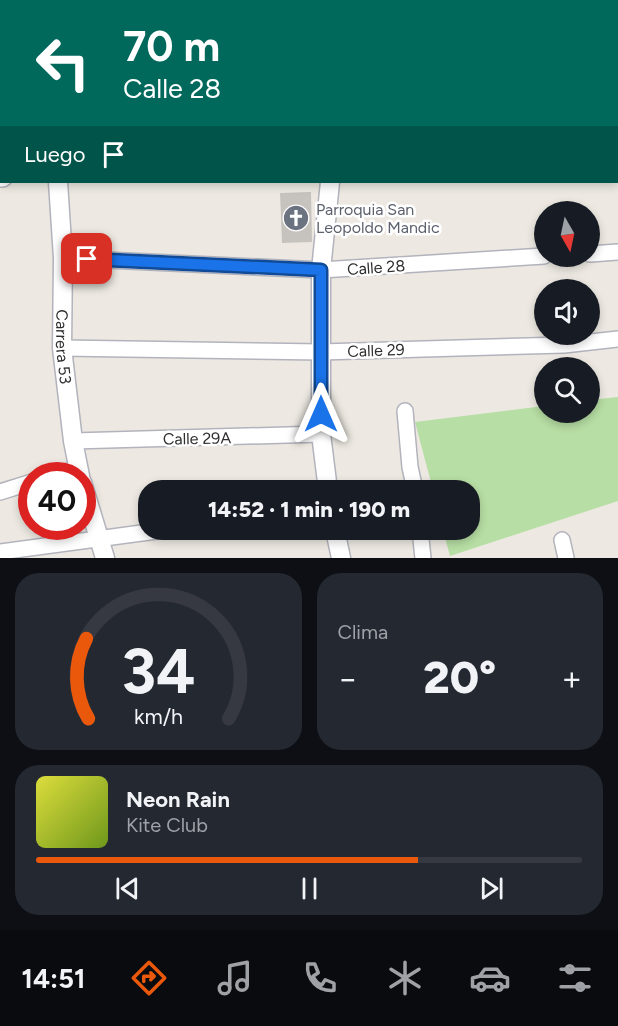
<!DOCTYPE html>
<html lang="es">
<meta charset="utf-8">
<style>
:root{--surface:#171b24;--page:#242831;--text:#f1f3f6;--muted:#9ea1a6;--line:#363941;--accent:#ea580c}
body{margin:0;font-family:Figtree,sans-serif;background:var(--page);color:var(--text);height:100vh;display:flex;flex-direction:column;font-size:22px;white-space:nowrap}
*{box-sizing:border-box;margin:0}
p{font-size:20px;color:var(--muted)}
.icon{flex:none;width:33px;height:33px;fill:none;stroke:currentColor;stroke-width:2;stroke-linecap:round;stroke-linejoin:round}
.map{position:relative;height:558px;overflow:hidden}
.panel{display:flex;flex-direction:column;gap:15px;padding:15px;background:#0d0f14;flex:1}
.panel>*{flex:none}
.guide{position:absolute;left:0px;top:0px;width:618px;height:183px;box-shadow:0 3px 9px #0003;background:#00695c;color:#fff;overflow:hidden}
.needle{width:39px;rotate:171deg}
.fabs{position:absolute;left:534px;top:201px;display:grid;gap:12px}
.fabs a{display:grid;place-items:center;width:66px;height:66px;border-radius:50%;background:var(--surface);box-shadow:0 3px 9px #0003;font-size:30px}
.speed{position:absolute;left:18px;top:462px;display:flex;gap:12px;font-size:30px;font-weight:700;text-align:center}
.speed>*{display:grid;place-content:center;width:78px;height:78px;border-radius:50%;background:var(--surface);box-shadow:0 3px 9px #0003;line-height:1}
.speed .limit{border:9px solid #d22;background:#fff;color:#111}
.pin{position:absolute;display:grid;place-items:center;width:51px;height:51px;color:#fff;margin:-26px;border-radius:12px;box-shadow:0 3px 9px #0006}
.me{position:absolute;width:66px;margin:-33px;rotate:0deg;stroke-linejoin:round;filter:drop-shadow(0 0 4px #0008)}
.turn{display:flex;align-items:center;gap:21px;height:126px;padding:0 24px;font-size:27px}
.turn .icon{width:78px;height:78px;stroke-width:2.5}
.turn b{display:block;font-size:42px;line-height:51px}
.then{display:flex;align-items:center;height:57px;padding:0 24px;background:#0003;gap:12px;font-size:22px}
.big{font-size:45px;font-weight:800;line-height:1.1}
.panel .card{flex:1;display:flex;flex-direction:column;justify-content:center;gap:9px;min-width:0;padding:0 21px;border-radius:24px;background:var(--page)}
.panel .dial{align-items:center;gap:0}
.dial svg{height:156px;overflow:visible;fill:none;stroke:var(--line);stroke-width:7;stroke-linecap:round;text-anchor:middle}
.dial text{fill:var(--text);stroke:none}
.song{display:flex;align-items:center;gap:18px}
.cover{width:72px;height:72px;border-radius:9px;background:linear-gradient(135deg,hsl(60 70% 55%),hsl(80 70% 35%))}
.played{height:6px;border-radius:3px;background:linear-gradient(90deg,var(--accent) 70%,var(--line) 70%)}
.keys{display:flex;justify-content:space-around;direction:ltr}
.heat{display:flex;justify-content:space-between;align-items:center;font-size:33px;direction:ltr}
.panel .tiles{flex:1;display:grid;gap:15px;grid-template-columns:1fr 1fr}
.card:last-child{grid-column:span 2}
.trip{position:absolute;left:138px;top:480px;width:342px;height:60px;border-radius:24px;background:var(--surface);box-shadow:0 3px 9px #0003;font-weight:800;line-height:60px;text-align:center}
.dock{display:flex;height:96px;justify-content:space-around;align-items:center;background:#090b0e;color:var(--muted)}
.dock .icon{width:42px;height:42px}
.dock .active{color:var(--accent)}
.dock b{font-size:27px;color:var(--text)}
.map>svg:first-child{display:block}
</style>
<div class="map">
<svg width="618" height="558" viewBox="0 0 618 558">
<rect width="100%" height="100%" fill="#ede9e2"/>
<polygon fill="#b7dea4" points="618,397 618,501 450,556 443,530 470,530 470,490 433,490 415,422 544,406 544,412 590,412 590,400"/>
<polygon fill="#c6c2be" points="311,192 312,242 282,243 280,193"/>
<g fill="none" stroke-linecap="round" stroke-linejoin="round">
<g stroke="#b2b3bc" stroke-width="18">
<g id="minor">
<polyline points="0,54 2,54"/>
<polyline points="590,254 618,252"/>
<polyline points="63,258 321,270 544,256"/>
<polyline points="62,348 321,352 564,345 618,339"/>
<polyline points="405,411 410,467 415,490"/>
<polyline points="73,441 321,434"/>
<polyline points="54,476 78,468"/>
<polyline points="0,492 32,482"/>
<polyline points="420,530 423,558"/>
<polyline points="562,540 566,558"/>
<polyline points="0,552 164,530"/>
</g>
</g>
<g stroke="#b2b3bc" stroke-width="21">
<g id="tertiary">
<polyline points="51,0 51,2"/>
<polyline points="277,0 278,2"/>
<path id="s1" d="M58,182L63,258L62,348L73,441L80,476"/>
<polyline points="82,482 105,558"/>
<polyline points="328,490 321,434 321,270 330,182"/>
<polyline points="335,530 341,558"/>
</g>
</g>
<g stroke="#b2b3bc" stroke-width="24">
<g id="secondary">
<polyline points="603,0 604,2"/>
<polyline points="616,42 618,47"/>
<polyline points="616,142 618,142"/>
<polyline points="0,156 2,156"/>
<polyline points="616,160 618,160"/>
<polyline points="0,176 2,176"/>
</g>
</g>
<use href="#minor" stroke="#fff" stroke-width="15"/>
<use href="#tertiary" stroke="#fff" stroke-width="18"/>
<use href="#secondary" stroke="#fff" stroke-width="21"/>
</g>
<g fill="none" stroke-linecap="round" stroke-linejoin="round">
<g stroke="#114b97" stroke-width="15">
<polyline id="route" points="87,259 321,270 321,414"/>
</g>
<use href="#route" stroke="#1a73e8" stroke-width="10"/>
</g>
<defs>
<g id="church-disc" transform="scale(1.35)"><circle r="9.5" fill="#6b7280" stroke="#fff"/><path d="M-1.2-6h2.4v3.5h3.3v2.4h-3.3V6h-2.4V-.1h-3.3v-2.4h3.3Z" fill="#fff"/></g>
</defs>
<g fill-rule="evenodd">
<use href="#church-disc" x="296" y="218"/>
</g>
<g text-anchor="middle" stroke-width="5" stroke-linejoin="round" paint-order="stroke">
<g font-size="16" fill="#5b616d" stroke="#fff" text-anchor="start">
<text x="316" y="215">Parroquia San<tspan x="316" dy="18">Leopoldo Mandic</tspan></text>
</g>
<g font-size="16" fill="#2e2e2e" stroke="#fff">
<text transform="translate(376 267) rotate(-4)" y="6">Calle 28</text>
<text dy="6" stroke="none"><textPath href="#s1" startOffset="165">Carrera 53</textPath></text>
<text transform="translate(376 350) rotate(-2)" y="6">Calle 29</text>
<text transform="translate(197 438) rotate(-1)" y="6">Calle 29A</text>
</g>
</g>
</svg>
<div class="fabs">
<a><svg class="needle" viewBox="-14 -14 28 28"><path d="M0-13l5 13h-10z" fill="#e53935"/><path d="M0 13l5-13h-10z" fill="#9ea1a6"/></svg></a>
<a><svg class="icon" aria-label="sound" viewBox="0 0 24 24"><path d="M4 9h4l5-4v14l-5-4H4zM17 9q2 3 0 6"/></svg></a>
<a><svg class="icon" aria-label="search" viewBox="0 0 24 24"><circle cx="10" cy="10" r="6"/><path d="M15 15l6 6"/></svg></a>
</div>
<div class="speed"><div class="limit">40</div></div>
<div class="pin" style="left:87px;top:259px;background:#d93025"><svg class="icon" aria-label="arrive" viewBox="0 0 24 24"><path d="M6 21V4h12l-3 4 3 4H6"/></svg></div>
<svg class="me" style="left:321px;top:414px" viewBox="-20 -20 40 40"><path d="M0-17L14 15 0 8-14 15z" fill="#1a73e8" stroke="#fff" stroke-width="4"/></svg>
<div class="trip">14:52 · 1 min · 190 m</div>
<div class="guide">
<div class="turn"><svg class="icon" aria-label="left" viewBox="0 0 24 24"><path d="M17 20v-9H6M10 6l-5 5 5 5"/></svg><div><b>70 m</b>Calle 28</div></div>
<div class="then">Luego<svg class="icon" aria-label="arrive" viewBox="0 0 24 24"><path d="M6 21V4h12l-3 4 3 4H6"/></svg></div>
</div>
</div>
<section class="panel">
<div class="tiles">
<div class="card dial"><svg viewBox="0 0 100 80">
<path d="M14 69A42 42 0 1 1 86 69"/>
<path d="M14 69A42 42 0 0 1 13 28" stroke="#ea580c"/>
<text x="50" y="56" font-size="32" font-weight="700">34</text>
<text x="50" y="72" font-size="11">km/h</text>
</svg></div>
<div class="card"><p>Clima</p>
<div class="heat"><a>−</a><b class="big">20°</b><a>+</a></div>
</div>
<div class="card">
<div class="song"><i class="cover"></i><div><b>Neon Rain</b><p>Kite Club</p></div></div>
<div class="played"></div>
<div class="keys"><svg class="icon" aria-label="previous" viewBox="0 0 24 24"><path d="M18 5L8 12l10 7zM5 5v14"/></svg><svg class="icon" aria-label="pause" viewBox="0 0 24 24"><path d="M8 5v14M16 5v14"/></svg><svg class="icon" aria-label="next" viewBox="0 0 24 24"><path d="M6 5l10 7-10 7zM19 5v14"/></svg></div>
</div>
</div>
</section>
<nav class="dock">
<b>14:51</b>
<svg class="icon active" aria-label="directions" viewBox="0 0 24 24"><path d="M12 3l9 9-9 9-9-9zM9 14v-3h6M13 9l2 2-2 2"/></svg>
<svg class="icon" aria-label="music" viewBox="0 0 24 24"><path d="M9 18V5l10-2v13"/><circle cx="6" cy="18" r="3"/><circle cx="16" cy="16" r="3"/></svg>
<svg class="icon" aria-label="phone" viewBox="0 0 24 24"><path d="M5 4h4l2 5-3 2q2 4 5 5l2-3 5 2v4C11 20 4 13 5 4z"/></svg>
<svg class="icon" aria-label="climate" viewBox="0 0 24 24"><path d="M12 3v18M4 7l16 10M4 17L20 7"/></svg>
<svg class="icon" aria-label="car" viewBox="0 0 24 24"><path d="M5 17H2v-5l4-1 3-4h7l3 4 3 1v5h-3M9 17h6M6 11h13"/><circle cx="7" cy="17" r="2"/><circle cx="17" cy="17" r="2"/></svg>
<svg class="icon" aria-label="filters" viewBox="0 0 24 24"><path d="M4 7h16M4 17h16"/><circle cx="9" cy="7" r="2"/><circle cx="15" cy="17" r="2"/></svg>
</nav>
